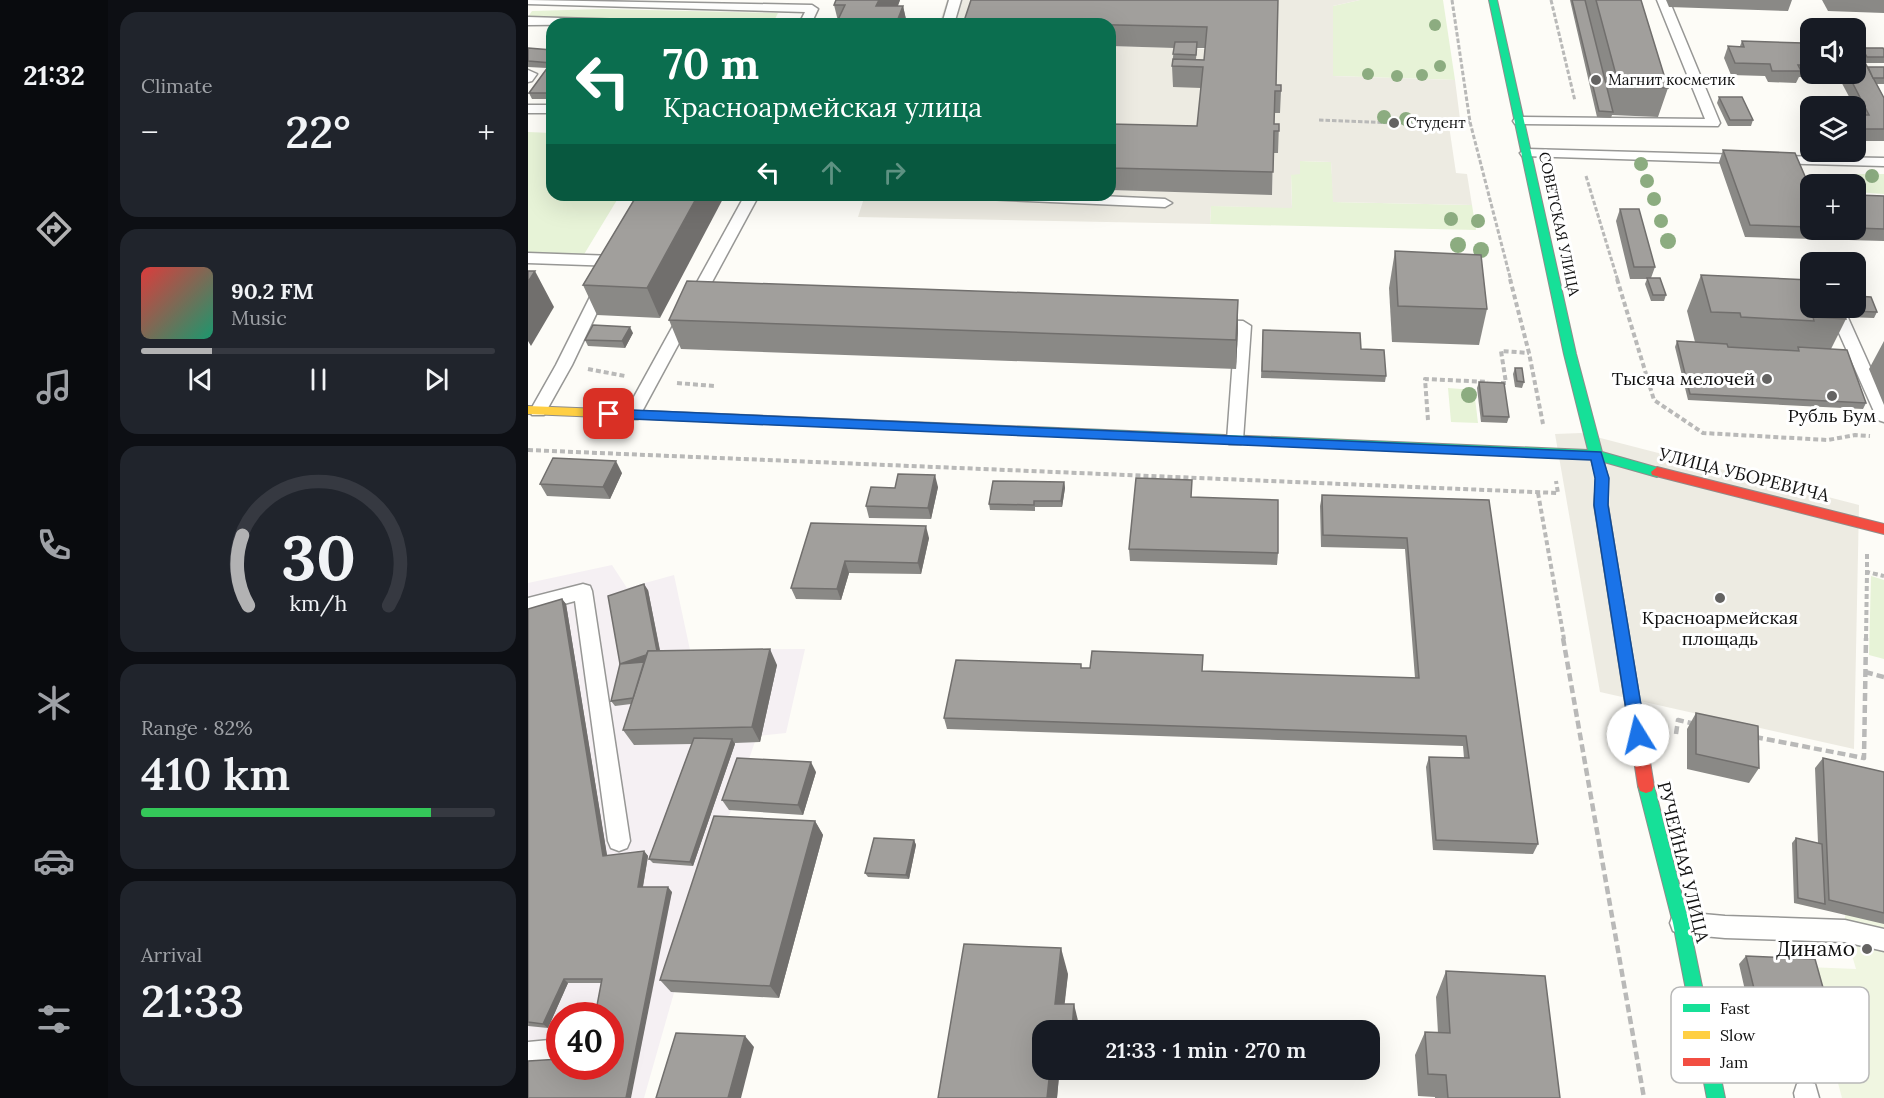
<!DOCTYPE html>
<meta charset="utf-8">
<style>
:root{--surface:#171b24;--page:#20242c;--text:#f1f3f6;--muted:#9ea1a6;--line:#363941;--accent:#b2b2b3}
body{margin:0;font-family:Lora,serif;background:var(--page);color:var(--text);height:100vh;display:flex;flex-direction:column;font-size:22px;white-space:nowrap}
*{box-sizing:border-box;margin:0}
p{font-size:20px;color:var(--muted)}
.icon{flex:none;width:33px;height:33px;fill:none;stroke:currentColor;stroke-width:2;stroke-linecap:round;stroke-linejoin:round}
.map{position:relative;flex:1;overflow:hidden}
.sheet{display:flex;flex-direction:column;gap:12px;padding:12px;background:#0d0f14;width:420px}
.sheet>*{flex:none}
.hud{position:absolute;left:18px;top:18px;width:570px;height:183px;border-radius:18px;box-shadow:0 6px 24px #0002;background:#0b6e4f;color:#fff;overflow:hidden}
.fabs{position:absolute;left:1272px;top:18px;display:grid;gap:12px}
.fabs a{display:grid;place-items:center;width:66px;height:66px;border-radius:12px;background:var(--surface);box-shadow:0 6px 24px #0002;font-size:30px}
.speed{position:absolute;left:18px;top:1002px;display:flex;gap:12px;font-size:30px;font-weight:700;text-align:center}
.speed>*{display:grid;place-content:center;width:78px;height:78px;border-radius:50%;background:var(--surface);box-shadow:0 6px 24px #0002;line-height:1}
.speed .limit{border:9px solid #d22;background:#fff;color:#111}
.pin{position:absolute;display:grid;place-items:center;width:51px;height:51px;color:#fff;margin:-26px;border-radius:12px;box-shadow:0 3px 9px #0006}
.me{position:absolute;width:66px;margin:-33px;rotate:351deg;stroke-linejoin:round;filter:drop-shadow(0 0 4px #0008)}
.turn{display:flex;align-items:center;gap:21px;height:126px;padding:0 18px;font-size:27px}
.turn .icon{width:78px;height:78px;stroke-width:2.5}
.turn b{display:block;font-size:42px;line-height:51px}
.lanes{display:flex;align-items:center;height:57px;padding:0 18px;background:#0003;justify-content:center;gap:30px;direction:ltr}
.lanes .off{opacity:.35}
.big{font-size:45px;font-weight:600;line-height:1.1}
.sheet .widget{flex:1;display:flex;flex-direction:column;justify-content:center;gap:9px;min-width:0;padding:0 21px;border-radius:18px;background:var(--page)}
.sheet .dial{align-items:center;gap:0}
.dial svg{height:156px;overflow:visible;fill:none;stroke:var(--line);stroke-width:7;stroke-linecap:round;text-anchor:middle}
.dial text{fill:var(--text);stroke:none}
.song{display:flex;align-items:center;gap:18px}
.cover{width:72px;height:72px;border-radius:9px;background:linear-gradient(135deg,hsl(0 70% 55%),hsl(160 70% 35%))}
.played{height:6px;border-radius:3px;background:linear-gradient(90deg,var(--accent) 20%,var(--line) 20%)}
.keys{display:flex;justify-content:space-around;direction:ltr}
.heat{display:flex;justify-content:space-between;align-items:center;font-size:33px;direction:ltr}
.charge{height:9px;border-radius:4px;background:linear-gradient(90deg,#34c759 82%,var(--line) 0)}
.trip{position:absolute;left:504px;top:1020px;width:348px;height:60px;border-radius:18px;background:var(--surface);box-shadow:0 6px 24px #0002;font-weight:600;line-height:60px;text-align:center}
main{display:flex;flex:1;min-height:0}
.tabs{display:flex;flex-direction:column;width:108px;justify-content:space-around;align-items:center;background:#090b0e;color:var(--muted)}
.tabs .icon{width:42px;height:42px}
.tabs .on{color:var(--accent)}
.tabs b{font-size:27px;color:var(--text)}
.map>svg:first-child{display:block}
</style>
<main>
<nav class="tabs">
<b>21:32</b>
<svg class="icon on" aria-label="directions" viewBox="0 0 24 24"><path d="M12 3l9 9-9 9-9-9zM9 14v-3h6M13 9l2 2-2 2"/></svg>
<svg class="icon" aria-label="music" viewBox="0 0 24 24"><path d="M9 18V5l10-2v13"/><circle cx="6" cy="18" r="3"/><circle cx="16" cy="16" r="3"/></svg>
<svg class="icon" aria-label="phone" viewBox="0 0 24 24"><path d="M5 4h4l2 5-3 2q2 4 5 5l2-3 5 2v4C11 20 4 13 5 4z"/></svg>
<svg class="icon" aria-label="climate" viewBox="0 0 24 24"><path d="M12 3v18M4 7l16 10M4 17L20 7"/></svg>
<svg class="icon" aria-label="car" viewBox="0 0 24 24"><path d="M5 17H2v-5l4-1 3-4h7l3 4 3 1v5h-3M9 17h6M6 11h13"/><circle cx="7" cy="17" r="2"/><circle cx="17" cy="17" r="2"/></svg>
<svg class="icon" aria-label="filters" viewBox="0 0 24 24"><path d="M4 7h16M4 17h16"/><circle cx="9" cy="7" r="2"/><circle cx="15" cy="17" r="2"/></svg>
</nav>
<section class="sheet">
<div class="widget"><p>Climate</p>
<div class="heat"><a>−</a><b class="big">22°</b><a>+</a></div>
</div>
<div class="widget">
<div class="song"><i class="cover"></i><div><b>90.2 FM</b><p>Music</p></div></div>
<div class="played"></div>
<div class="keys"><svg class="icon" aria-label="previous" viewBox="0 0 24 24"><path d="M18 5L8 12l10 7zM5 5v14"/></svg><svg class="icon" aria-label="pause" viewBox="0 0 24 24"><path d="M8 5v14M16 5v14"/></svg><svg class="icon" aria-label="next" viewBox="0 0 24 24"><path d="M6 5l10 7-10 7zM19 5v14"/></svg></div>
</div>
<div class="widget dial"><svg viewBox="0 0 100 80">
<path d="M14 69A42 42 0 1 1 86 69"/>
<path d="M14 69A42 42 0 0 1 11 33" stroke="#b2b2b3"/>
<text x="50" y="56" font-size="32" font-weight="700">30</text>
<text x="50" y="72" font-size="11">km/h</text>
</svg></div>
<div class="widget"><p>Range · 82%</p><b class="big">410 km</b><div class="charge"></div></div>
<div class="widget"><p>Arrival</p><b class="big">21:33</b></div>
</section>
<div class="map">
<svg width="1356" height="1098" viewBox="0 0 1356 1098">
<rect width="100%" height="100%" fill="#fdfcf7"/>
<path fill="#f5f0f3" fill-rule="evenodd" d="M84,565L99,588L146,575L162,650L277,649L258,733L229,736L177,884L116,1098H0V583ZM32,1016H82V1066H32Z"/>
<g fill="#e7f3d7">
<polygon points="832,0 915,0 927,80 805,76 805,6"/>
<polygon points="75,9 250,13 245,23 0,17 4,11"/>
<polygon points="0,132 24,133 24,195 92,195 55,256 0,254"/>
<polygon points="772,161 803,162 806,202 944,205 948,230 682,224 683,206 764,207 763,174"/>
<polygon points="1320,174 1356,174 1356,194 1328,192 1328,184 1317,184 1315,181"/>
<polygon points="920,388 946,390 950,423 923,422"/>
<polygon points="1343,576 1356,580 1356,659 1341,655"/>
</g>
<polygon fill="#f0f6e1" points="1356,784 1356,1098 1314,1098 1279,967 1328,969 1317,931 1317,914 1266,903"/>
<g fill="#edebe2">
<polygon points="419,0 832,0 805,6 805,76 927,80 932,119 920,119 928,173 939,174 944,205 805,202 803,162 772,161 772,174 763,175 764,208 683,206 682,224 330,217 337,195 582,195 582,190 744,194 749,12 411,24"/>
<polygon points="582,46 679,49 669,148 582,146"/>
<polygon points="1053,433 1331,505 1326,749 1072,692 1027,434"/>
</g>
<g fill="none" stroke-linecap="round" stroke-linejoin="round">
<g stroke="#979795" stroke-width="3">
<g id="lane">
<polygon points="0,0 284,5 290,9 283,24 271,24 277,12 0,4"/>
<polygon points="421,0 433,0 426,24 414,24"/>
<polygon points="1129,0 1141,0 1192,123 1190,126 987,124 985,121 987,118 992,117 1177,119"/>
<polygon points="0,17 98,20 104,24 0,25"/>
<polygon points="0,70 9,74 4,81 0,82"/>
<rect x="0" y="105" width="24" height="8"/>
<polygon points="999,149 1216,155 1223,159 1216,163 994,156 992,153"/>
<polygon points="1247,156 1356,158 1356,166 1242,163 1240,160 1242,157"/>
<polygon points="217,195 231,195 110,419 98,419 96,415"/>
<polygon points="450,195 551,195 637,199 644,203 637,207 457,199"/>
<polygon points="0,253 87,256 94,261 87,266 0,263"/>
<polygon points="75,280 82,285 44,365 16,415 4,415 2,411 28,365 68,285"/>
<polygon points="1294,308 1314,308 1317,311 1356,398 1356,422 1350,420 1348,416 1303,315 1295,314 1292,310"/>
<polygon points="687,320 715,321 723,326 715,440 713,444 701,444 699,440 707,331 682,329 679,325"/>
<polygon points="55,584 62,586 64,591 102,841 99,848 91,851 83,848 80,841 47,601 0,614 0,598"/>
<polygon points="1153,912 1197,916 1317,920 1356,929 1356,951 1317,942 1197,938 1153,934 1145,931 1142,923 1145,915"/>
<polygon points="32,1039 32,1063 0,1066 0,1042"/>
<polygon points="1278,1081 1287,1084 1291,1098 1267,1098 1266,1093 1269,1084"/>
</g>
</g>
<g stroke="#8e8d8b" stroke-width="2">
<g id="fast">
<polygon points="961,0 969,0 1048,354 1074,452 1134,469 1135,472 1129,477 1076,462 1080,478 1080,505 1087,549 1085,553 1075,553 1073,549 1066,505 1068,478 1063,459 380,429 378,426 384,422 1060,450 1036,354"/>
<polygon points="1118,779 1124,781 1126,786 1161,923 1197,1098 1179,1098 1145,923 1110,786 1112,781"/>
</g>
</g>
<g stroke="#8e8d8b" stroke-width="2">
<polygon id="slow" points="0,406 384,422 390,426 384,430 0,414"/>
</g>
<g stroke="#8e8d8b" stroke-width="2">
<g id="jam">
<polygon points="1129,467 1356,524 1356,534 1124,475 1123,472"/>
<polygon points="1080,544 1085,545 1087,549 1126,786 1124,791 1118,793 1112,791 1110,786 1073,549 1075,545"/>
</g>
</g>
<g stroke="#b9b9b8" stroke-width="3" stroke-dasharray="4.5 2" stroke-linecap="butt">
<polyline points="924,0 942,122 983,281"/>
<polyline points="1023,0 1047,101"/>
<polyline points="791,120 921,125 942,122"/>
<polyline points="1058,176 1090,281"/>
</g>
<g stroke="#b9b9b8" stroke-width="4" stroke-dasharray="5 3" stroke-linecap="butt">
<polyline points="982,279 1001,353 1015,424"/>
<polyline points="1089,279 1126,400 1175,433 1300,440 1327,435 1342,436"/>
<polyline points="60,369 97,376"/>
<polyline points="149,383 187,386"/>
<polyline points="973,383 978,383 973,351 1001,353"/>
<polyline points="900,420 897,379 960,382"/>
<polyline points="0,450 1030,493 1028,481"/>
<polyline points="1010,493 1036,639"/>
<polyline points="1339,554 1339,572 1356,576"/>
<polyline points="1338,639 1339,572"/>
</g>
<g stroke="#b9b9b8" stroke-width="4.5" stroke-dasharray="8 4" stroke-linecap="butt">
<polyline points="1035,638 1116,1098"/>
<polyline points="1337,672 1356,677"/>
<polyline points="1148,734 1150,720 1167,724"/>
<polyline points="1227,737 1336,758 1338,638"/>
</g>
<use href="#lane" fill="#fffffe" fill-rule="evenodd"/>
<use href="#fast" fill="#16e098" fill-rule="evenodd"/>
<use href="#slow" fill="#ffcf43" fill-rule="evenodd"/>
<use href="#jam" fill="#f24e42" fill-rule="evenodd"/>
</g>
<g fill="#8cac80">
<circle cx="907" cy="25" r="6"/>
<circle cx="912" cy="66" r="6"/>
<circle cx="840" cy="74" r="6"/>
<circle cx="894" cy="75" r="6"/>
<circle cx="869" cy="76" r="6"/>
<circle cx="856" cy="117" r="7"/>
<circle cx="878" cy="119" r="7"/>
<circle cx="1113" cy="164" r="7"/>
<circle cx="1344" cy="176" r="7"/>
<circle cx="1119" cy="181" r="7"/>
<circle cx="1126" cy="199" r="7"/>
<circle cx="923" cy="219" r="7"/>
<circle cx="950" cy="221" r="7"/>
<circle cx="1133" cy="221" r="7"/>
<circle cx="1140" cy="241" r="8"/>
<circle cx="930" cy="245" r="8"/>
<circle cx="953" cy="250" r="8"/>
<circle cx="941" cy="395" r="8"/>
</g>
<g fill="#8a8986" fill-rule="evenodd">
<polygon points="308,0 372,0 370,6 375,6 379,24 308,24 310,21 306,5"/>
<path d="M750,0L748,85L753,91L752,113H746V124H751L750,153H745L744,195L582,190V124L669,126L673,88L645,87L644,66L646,48L582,46V24H435ZM669,48H677L676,60L668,59Z"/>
<polygon points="1042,0 1113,0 1140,88 1130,117 1084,115 1083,118 1069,117"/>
<polygon points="1138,0 1264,0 1260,11 1141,7"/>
<polygon points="1294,0 1356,0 1356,13 1300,11"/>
<polygon points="1214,41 1282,58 1282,73 1281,77 1271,77 1268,83 1240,82 1237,76 1203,75 1196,58 1200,46 1212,46"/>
<polygon points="0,48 24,50 24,99 4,99 1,93 19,68 0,67"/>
<polygon points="1334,48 1356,50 1356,63 1338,63 1340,67 1356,67 1356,84 1349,84 1356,98 1356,141 1328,141 1328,115 1330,115 1328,110 1328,106 1326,106 1309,74 1328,74 1335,61 1331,54"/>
<polygon points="1191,97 1225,120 1223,126 1200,126 1189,103"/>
<polygon points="1195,150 1282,188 1282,230 1328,230 1328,195 1356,196 1356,241 1217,237 1191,162"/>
<polygon points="109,195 132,318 69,315 55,285"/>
<polygon points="1092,209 1127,267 1123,278 1138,295 1136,301 1123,301 1117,284 1119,279 1102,279 1088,221"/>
<polygon points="867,251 959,309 951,345 864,342 861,288"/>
<polygon points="1173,275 1282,308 1328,308 1349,312 1346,318 1317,317 1318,319 1303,349 1338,403 1335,409 1160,400 1147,347 1149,341 1167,342 1159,311"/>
<polygon points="141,320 710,330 708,369 153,349"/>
<polygon points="735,330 833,349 858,376 857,382 733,378"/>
<polygon points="105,333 97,348 60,346 57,340"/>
<polygon points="1356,341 1356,405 1341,369"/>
<polygon points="987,368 996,382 994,388 987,387 985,374"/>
<polygon points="951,382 981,417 979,423 953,422 949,388"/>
<polygon points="94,473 82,499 19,496 12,484"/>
<polygon points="536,482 537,488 534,507 507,507 507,511 462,510 461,504"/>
<polygon points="410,487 403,519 341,518 338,506 367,488"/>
<polygon points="794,495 961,500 1010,844 1005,854 905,850 898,767 901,757 936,758 935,746 419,729 416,718 554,668 887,678 877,549 793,547 792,506"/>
<polygon points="664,497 750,553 749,565 602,561 601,549"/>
<polygon points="283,523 401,538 393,574 321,573 313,600 268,599 263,588"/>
<polygon points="120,590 132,650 249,665 232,742 207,743 207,744 165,866 125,863 121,859 164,744 106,745 95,730 103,704 87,706 83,701"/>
<polygon points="34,599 38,604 79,856 116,851 120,856 115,887 144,892 82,1066 74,983 40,983 20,1028 0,1026 0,609"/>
<polygon points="1168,713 1231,768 1221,783 1159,769 1159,729"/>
<polygon points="1295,758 1356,772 1356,924 1266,903 1264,843 1268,838 1290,843 1287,768"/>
<polygon points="288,772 275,815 201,810 194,800"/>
<polygon points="287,821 295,835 251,998 143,992 132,980"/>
<polygon points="386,840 388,845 381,879 340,877 337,873"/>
<polygon points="1218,956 1318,1070 1308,1077 1236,1074 1211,964"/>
<polygon points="918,971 1032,1098 907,1098 907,1097 890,1096 887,1055 897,1032 910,1033 908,997"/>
<polygon points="540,974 536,1004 552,1029 552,1030 514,1030 514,1070 548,1070 547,1077 531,1076 529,1098 410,1098"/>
</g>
<g fill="#716f6d">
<polygon points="351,0 372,0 362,24 348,6"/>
<polygon points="375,6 379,24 368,24"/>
<polygon points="170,195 197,195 132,318 119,288"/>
<polygon points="7,271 26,307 3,346 0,341 0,282"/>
<polygon points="710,300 710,330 708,369 708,340"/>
<polygon points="102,327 105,333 97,348 94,341"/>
<polygon points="88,461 94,473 82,499 75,487"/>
<polygon points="407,475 410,487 403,519 400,508"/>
<polygon points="536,482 537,488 534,507 533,501"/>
<polygon points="398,526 401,538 393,574 390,563"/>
<polygon points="317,561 321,573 313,600 309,589"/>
<polygon points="116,584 120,590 133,657 95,670 92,664"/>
<polygon points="34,599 38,604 80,861 75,856"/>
<polygon points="242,649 249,665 232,742 224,727"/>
<polygon points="204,739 207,744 165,866 162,862"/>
<polygon points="283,762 288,772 275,815 270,805"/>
<polygon points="287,821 295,835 251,998 242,986"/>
<polygon points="386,840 388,845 381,879 378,875"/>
<polygon points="116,851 120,856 114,891 110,887"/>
<polygon points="140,887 144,892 103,1098 98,1098"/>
<polygon points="533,948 540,974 534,1028 527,1004"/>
<polygon points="36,979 40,983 20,1028 15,1024"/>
<polygon points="546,1004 552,1029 552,1030 544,1030"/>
<polygon points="217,1036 226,1047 213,1098 200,1098"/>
<polygon points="522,1070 529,1070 531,1076 529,1098 519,1098"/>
</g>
<g fill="#a19f9c" stroke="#716f6d" stroke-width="1.5">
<polygon points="308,0 351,0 348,6 375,6 368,24 308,24 317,5 306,5"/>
<polygon points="443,0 750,0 748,85 753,85 753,91 747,91 746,124 751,124 751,131 746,131 745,172 582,168 582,124 669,126 675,67 644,66 645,59 676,60 679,27 501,23 500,24 435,24"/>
<polygon points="1044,0 1057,0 1085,112 1071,111"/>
<polygon points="1068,0 1113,0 1140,88 1091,86"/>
<polygon points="1214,41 1275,43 1282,58 1282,65 1270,65 1273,71 1244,71 1242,64 1207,63 1200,46 1216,47"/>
<polygon points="647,42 669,42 668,55 645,54"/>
<polygon points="0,48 24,50 24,93 1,93 23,63 0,61"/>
<polygon points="1334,48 1355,48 1356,50 1356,57 1339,57"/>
<polygon points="1328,61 1336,61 1356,98 1356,129 1328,129 1328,115 1341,115 1320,74 1328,74"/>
<polygon points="1340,67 1356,67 1356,78 1345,78"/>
<polygon points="1191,97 1214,97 1225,120 1202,120"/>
<polygon points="1195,150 1267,153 1282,188 1282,227 1222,225"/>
<polygon points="109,195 170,195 119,288 55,285"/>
<polygon points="1328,195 1356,196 1356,229 1328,228"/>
<polygon points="1092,209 1111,209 1127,267 1106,267"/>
<polygon points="867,251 953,255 959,309 870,306"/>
<polygon points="0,271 7,271 0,282"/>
<polygon points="1173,275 1282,280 1282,308 1314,308 1318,319 1285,317 1286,321 1213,317 1212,313 1183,312"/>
<polygon points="1119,278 1132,278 1138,295 1125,295"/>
<polygon points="159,281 710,300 708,340 141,320"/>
<polygon points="1328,296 1343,297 1349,312 1320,311 1318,308 1328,308"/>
<polygon points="65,325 102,327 94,341 57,340"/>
<polygon points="735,330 832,333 833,349 856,350 858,376 734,371"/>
<polygon points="1149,341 1199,344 1200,347 1271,351 1270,347 1319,350 1338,403 1162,394"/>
<polygon points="987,368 994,368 996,382 989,381"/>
<polygon points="951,382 976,383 981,417 955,416"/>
<polygon points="25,458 88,461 75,487 12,484"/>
<polygon points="370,474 407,475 400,508 338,506 343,487 367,488"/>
<polygon points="608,478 664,480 663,497 750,500 750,553 601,549"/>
<polygon points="465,481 536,482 533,501 506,501 506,505 461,504"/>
<polygon points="794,495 961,500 1010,844 908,840 901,757 941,758 938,736 416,718 428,660 553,664 553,668 562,668 564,651 675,655 674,671 891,678 879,538 795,535"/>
<polygon points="283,523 398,526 390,563 317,561 309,589 263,588"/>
<polygon points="116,584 129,651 120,651 118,655 92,664 80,596"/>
<polygon points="34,599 75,856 116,851 110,887 140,887 98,1098 0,1098 0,1061 32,1059 32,1066 82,1066 82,1016 67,1016 74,979 36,979 15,1024 0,1022 0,609"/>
<polygon points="242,649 224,727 95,730 120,651"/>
<polygon points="116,662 105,698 83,701 92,664"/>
<polygon points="1168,713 1230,726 1231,768 1168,754"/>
<polygon points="166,738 204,739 162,862 121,859"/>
<polygon points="209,758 283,762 270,805 194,800"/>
<polygon points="1295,758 1356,772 1356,913 1301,900"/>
<polygon points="186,816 287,821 242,986 132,980"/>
<polygon points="346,838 386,840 378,875 337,873"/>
<polygon points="1268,838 1294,844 1297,904 1270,898"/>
<polygon points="436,944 533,948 527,1004 546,1004 544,1030 514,1030 514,1070 522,1070 519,1098 410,1098"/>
<polygon points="1218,956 1287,959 1318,1070 1245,1066"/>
<polygon points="918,971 1017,976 1032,1098 920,1098 918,1075 900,1074 897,1032 922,1033"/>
<polygon points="148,1033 217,1036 200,1098 128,1098"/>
</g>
<polygon fill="#1a73e8" stroke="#114b97" stroke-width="1.5" points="81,409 1073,452 1081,478 1080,505 1118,735 1115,740 1110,742 1105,740 1102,735 1066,505 1067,478 1063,460 81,418 74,414"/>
<g fill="#646362" stroke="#fff" stroke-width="2">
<circle cx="1068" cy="80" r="6"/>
<circle cx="866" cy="123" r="6"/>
<circle cx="1239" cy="379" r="6"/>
<circle cx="1304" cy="396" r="6"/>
<circle cx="1192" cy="598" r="6"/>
<circle cx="1339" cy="949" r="6"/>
</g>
<g text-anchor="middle" stroke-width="6" stroke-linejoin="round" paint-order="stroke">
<g font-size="15" fill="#111" stroke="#fff" text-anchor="start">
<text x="1080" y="85">Магнит косметик</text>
<text x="878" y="128">Студент</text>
</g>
<g font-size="15" fill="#111" stroke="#fff">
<text transform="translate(1031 224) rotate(78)" y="5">СОВЕТСКАЯ УЛИЦА</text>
</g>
<g font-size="18" fill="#111" stroke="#fff">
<text x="1227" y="385" text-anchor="end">Тысяча мелочей</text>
<text x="1304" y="422">Рубль Бум</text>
<text x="1192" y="624">Красноармейская<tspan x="1192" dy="21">площадь</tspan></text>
</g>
<g font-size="18" fill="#111" stroke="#fff">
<text transform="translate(1216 475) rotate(14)" y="6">УЛИЦА УБОРЕВИЧА</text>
<text transform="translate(1155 862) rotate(76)" y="6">РУЧЕЙНАЯ УЛИЦА</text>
</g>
<g font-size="21" fill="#111" stroke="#fff" text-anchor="end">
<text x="1327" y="956">Динамо</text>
</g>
</g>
<rect x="1143" y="987" width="198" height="96" rx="9" fill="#fff" stroke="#b8b8b8" stroke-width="1.5"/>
<rect x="1155" y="1004" width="27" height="8" fill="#16e098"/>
<rect x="1155" y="1031" width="27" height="8" fill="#ffcf43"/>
<rect x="1155" y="1058" width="27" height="8" fill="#f24e42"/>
<g font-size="16" fill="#111">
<text x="1192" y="1014">Fast</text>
<text x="1192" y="1041">Slow</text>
<text x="1192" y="1068">Jam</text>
</g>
</svg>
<div class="fabs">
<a><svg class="icon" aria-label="sound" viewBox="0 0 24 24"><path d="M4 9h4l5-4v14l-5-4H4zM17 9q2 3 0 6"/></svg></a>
<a><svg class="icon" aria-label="layers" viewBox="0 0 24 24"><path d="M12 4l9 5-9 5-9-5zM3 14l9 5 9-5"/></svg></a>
<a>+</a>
<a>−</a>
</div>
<div class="speed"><div class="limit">40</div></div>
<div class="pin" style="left:81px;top:414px;background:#d93025"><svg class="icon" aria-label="arrive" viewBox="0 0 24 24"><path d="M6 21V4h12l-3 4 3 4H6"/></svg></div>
<svg class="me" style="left:1110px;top:735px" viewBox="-20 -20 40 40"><circle r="19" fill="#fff"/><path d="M0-13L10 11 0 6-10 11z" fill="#1a73e8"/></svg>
<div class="trip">21:33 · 1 min · 270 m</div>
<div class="hud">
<div class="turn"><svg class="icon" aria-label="left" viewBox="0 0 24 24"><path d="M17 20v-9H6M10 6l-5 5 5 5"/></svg><div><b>70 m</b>Красноармейская улица</div></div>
<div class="lanes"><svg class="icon" aria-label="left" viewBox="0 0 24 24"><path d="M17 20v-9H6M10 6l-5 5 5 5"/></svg><svg class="icon off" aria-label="ahead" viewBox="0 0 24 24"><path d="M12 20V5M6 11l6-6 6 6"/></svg><svg class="icon off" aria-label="right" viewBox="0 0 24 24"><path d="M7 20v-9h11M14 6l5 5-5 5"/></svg></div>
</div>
</div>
</main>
